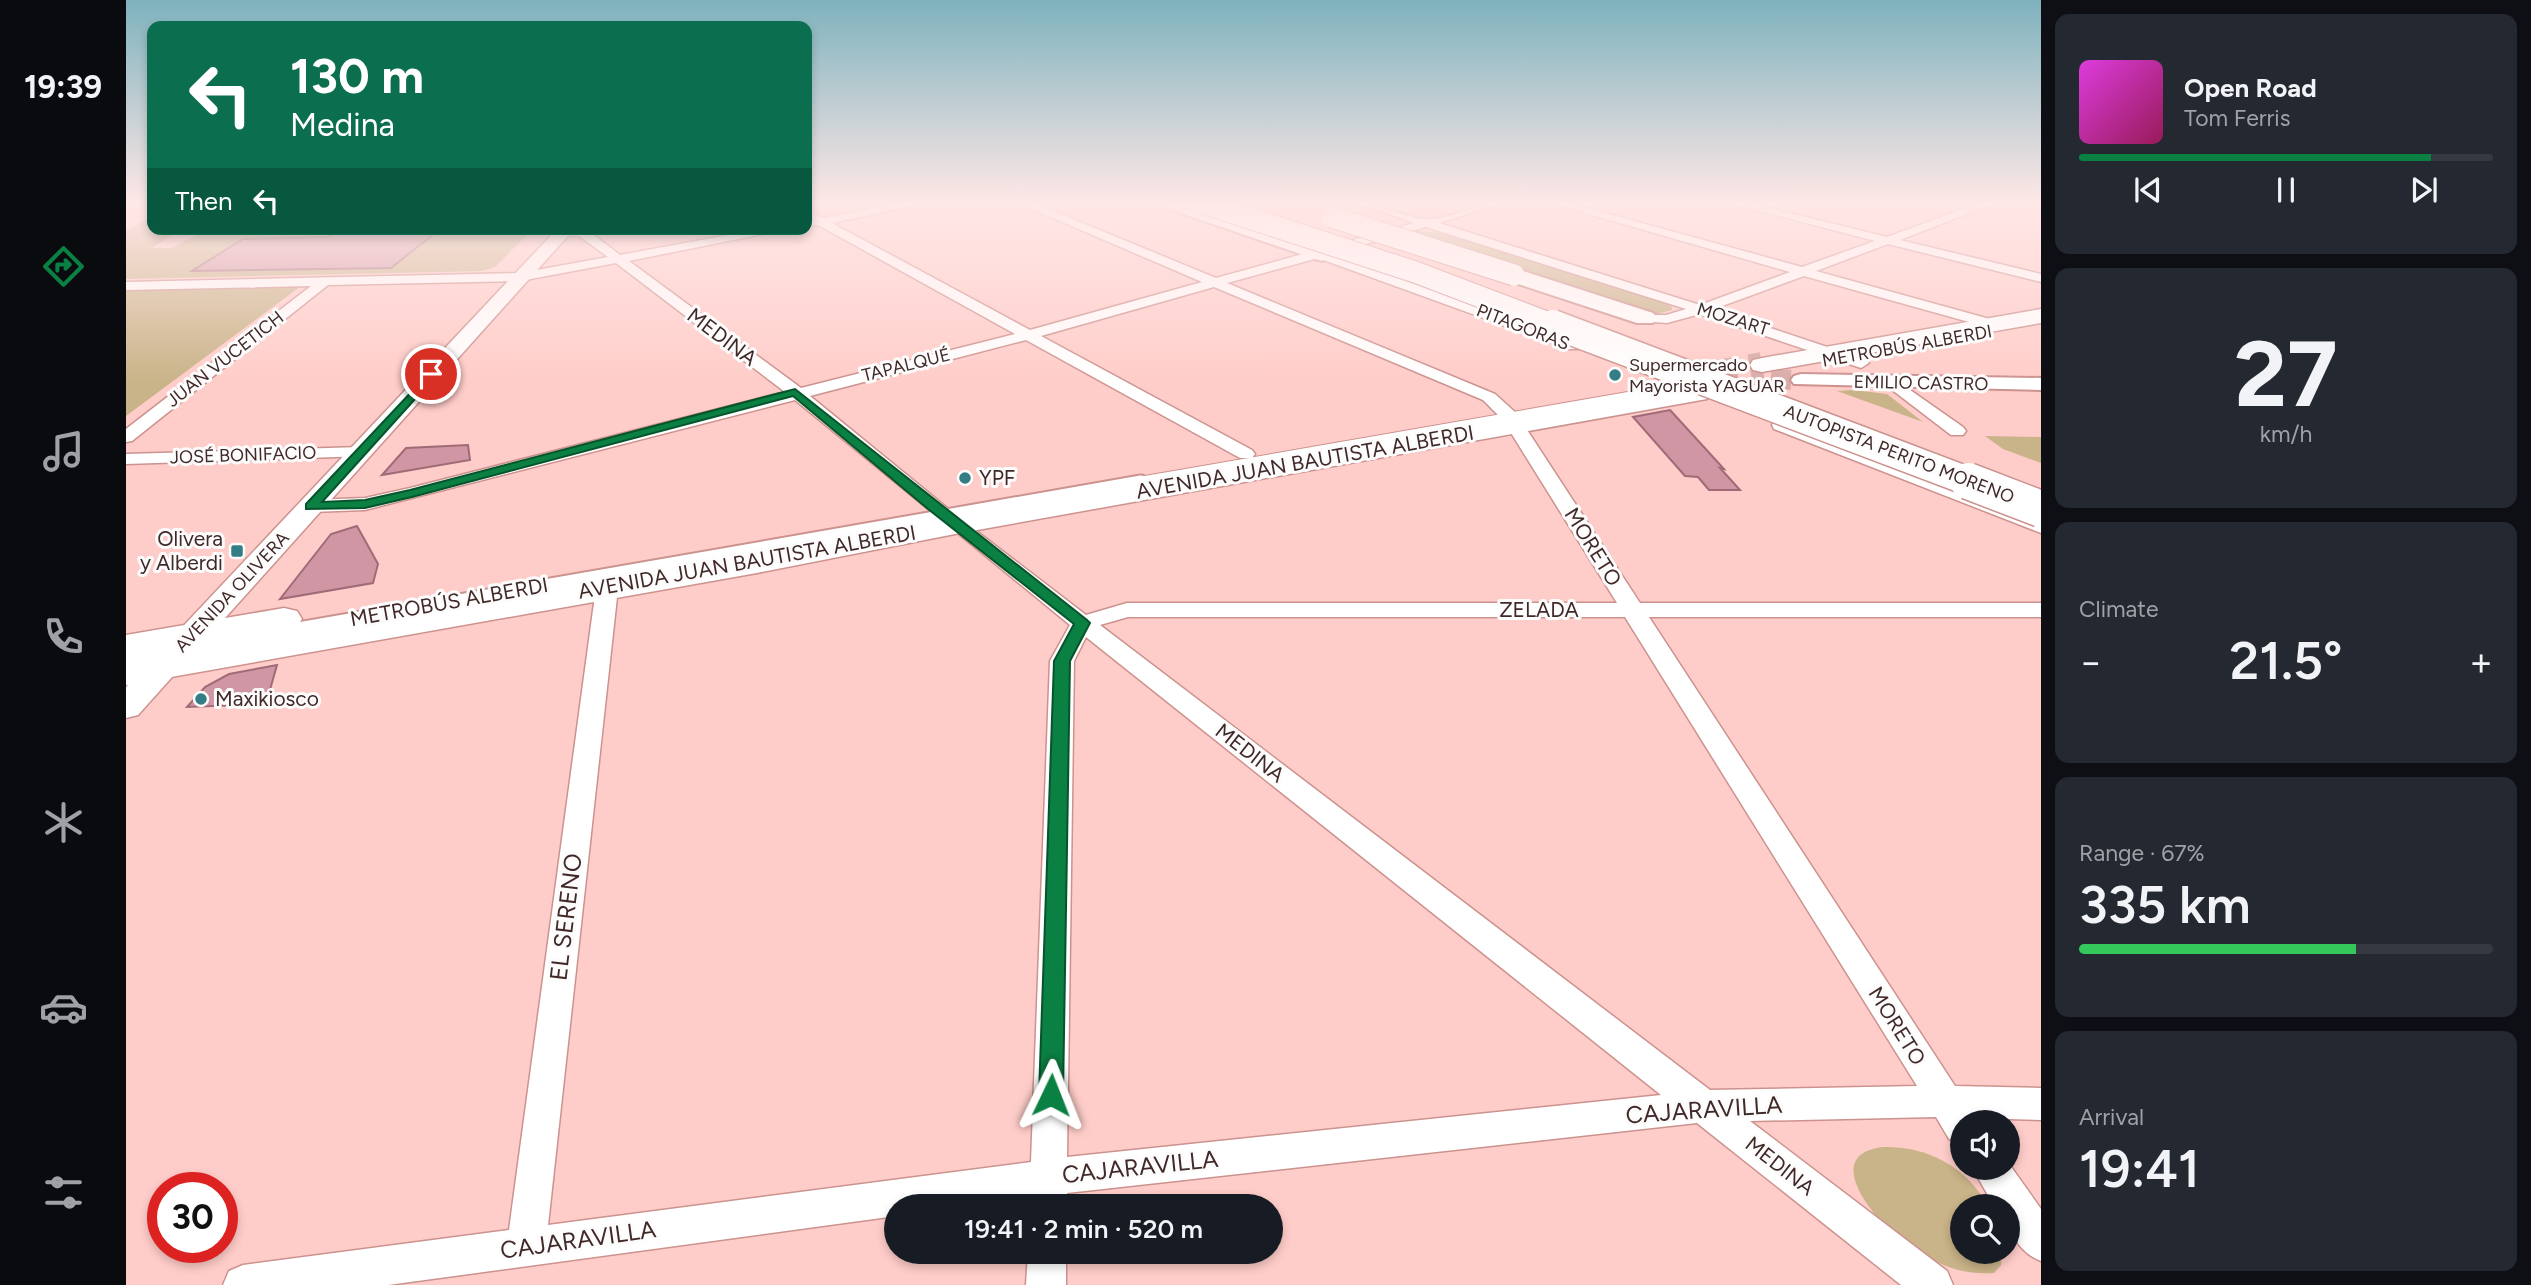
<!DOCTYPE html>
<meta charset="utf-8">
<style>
:root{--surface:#171b24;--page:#242831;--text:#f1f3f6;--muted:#9ea1a6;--line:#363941;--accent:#0b8043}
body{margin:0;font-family:Figtree,sans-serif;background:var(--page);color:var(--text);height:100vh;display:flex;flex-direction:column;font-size:26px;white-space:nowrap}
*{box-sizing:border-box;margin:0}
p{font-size:23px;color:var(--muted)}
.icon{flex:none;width:38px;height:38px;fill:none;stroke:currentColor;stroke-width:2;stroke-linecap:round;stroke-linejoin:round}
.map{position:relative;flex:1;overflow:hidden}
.side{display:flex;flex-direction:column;gap:14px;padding:14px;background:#0d0f14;width:490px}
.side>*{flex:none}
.hud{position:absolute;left:21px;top:21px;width:665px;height:214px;border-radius:14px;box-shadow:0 4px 10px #0003;background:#0b6e4f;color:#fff;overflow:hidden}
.controls{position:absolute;left:1824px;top:1110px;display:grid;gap:14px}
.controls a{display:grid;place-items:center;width:70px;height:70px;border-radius:50%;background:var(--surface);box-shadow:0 4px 10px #0003;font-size:35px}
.speed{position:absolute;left:21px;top:1172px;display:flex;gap:14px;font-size:35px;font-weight:700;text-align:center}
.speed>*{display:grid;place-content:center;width:91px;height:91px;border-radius:50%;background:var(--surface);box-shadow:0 4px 10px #0003;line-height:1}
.speed .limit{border:10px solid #d22;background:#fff;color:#111}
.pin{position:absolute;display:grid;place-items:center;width:60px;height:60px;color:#fff;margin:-30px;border:4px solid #fff;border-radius:50%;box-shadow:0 2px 7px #0007}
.me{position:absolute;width:77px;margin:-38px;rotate:2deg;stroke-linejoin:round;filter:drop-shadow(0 0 5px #0008)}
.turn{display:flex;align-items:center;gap:24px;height:147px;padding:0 28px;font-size:32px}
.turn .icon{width:91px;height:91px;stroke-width:2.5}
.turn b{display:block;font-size:49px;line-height:60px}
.then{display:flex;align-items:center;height:66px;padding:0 28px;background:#0003;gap:14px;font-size:26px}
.big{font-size:52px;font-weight:600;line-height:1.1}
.side .tile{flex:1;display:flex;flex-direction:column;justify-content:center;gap:10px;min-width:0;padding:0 24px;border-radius:14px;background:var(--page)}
.side .dial{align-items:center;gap:0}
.dial b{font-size:91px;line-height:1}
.song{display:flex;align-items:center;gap:21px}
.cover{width:84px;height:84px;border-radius:10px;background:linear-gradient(135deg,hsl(300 70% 55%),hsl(330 70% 35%))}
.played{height:7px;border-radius:4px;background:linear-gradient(90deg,var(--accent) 85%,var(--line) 85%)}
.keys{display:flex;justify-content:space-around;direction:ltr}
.heat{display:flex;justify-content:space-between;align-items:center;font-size:38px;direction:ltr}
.charge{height:10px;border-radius:5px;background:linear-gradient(90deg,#34c759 67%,var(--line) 0)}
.trip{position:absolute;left:758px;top:1194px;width:399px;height:70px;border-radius:35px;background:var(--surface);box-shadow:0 4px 10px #0003;font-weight:600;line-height:70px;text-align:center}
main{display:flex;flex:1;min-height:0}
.menu{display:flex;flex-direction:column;width:126px;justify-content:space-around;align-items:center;background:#090b0e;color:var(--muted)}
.menu .icon{width:49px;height:49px}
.menu .active{color:var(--accent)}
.menu b{font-size:32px;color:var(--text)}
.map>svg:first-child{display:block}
</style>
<main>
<nav class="menu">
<b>19:39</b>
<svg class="icon active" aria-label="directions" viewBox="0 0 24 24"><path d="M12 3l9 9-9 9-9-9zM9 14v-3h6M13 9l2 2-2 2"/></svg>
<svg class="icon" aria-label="music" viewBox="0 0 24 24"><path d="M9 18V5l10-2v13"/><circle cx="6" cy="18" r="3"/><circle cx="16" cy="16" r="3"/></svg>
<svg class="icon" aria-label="phone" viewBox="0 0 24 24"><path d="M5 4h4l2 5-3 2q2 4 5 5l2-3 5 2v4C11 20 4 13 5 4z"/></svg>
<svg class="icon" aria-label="climate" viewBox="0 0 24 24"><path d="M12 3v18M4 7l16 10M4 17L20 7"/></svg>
<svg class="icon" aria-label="car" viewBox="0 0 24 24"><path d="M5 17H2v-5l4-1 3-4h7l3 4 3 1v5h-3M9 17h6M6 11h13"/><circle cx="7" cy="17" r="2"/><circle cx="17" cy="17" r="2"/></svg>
<svg class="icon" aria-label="filters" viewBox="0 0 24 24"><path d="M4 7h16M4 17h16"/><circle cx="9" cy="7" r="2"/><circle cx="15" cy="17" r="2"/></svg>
</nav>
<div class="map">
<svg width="1915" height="1285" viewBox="0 0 1915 1285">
<rect width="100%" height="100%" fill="#ffcdc9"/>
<g fill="#c9b388">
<polygon points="26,216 26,229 55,229 26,248 46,248 81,229 213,229 274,260 311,230 407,229 369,267 356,271 0,279 0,231"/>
<polygon points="1291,231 1316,233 1536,302 1546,307 1546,310 1526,315 1278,235"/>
<polygon points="175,286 0,416 0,290"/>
<polygon points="1727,390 1761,394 1797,422 1711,391"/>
<polygon points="1859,436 1915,437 1915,463 1877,449"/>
<path d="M1757,1147C1801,1146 1840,1166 1862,1206H1836V1251H1876L1875,1265L1868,1273C1852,1274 1835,1272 1820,1266C1796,1256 1769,1238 1753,1219C1731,1194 1707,1153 1757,1147Z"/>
</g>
<g fill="#d096a4" stroke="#a06a77" stroke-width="2">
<polygon points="213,229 314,229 265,268 66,271 117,239 201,237"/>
<polygon points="1544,410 1598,469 1594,468 1614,490 1583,490 1572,477 1559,476 1507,417"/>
<polygon points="342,445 344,460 256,475 280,448"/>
<polygon points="231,526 252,564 247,583 154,599 205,534"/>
<polygon points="151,665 140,704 61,707 79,687 103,674"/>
</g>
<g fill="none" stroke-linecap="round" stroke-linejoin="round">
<polyline stroke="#d9aca9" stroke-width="20" stroke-dasharray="20 10" stroke-linecap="butt" points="1645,379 1675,380"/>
<polyline stroke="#d9aca9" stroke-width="26" stroke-dasharray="26 13" stroke-linecap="butt" points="1547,381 1636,365"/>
<g stroke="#cc928e" stroke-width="11">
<polyline id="service-far1" points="1005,483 1557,387"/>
</g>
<g stroke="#cc928e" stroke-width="15">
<polyline id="service" points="0,658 1015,481"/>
</g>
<g stroke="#cc928e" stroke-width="3">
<g id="minor">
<path d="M775,203H799L706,223L904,330L1076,282L892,203H908L1090,278L1288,223L1231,203C1257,203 1281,220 1302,219C1326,219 1350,203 1378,203L1313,223L1574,305L1664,272L1424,203H1443L1676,267L1749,241L1603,203H1623L1761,237L1853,203H1869L1774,240L1915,274V282L1762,244L1690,271L1871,321V327H1861L1678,276L1588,309L1740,360L1743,363L1735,368L1574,314L1541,323L1514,321V315H1540L1560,309L1300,227L1205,254L1453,343V349H1443L1192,258L1101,283L1369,394L1390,413L1514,603H1915V617H1523L1829,1086L1915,1088V1120L1850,1118L1851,1122H1836V1143L1823,1139L1810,1117L1624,1121L1821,1271L1827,1285H1775L1571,1123L941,1193V1206H903L904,1197L841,1206H770V1216L262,1285H97L103,1271L117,1265L383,1230L470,588L481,582L492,588L422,1225L905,1162L924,661L944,625L669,400L239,510L185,512L175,506L185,500L239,498L284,488L659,392L490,263L394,281L202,285L6,441L0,442V429L185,286L0,290V282L394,273L482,257L453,236L434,235L435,229H460L494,255L635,229H662L503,261L675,388L889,334L694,226L685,225L681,211L697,218ZM1088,287L1357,400L1377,420L1491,603H1001L960,615L836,520L684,396L900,340L1114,458H1126L1129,454L1126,450L915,336ZM1002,617H1499L1791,1086L1584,1090L974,625ZM960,637L1535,1095L941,1157L948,661Z"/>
<polygon points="1767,378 1837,427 1840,431 1837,435 1825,435 1761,386 1759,383"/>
<polygon points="1654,420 1915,520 1915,533 1648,429 1646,425 1648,421"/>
<polygon points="235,447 244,452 241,456 0,464 0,454"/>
<path d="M1881,1161L1915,1209V1261C1892,1252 1881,1230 1881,1206H1868L1846,1167H1881Z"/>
<polygon points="902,1251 940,1251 940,1285 900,1285"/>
</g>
</g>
<g stroke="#cc928e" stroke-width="4">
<polygon id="tertiary" points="1675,374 1915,378 1915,390 1668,384 1665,380 1668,376"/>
</g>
<g stroke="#cc928e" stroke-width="3">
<polygon id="secondary" points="431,229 448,229 12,715 0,718 0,687"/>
</g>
<g stroke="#cc928e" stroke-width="3">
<g id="primary">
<polygon points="1915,309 1915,323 1636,372 1627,370 1624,365 1627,360 1636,358"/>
<polygon points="1572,385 1581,387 1585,393 1581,399 829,534 631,573 0,685 0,661"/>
<polygon points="158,608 171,611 176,619 171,627 0,657 0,635"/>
</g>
</g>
<g stroke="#cc928e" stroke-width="4">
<g id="motorway">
<polygon points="1035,203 1063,203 1203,251 1207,255 1196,261 1189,259 1037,207"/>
<polygon points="1388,268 1527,313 1531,318 1527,323 1511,323 1380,280 1377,275 1380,270"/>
</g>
</g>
<use href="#service-far1" stroke="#fff" stroke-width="9"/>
<use href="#service" stroke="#fff" stroke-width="11"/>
<use href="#minor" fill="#fff" fill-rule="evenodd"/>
<use href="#tertiary" fill="#fff" fill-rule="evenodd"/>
<use href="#secondary" fill="#fff" fill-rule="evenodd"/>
<use href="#primary" fill="#fff" fill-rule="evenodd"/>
<use href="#motorway" fill="#fff" fill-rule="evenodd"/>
<g stroke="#cc928e" stroke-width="23" stroke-linecap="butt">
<g id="motorway-bridge-far2">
<polyline points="1077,203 1289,272 1431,326"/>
<polyline points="1206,217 1388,275"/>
</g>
</g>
<g stroke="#cc928e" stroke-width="31" stroke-linecap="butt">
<polyline id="motorway-bridge-far1" points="1427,324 1847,483"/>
</g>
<g stroke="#cc928e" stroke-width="39" stroke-linecap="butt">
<polyline id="motorway-bridge" points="1842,481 1915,509"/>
</g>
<use href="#motorway-bridge-far2" stroke="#fff" stroke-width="21"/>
<use href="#motorway-bridge-far1" stroke="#fff" stroke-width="28"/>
<use href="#motorway-bridge" stroke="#fff" stroke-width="36"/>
</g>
<linearGradient id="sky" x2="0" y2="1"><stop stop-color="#7eb2bd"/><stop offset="0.53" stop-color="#ffe8e7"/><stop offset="1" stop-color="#ffe8e7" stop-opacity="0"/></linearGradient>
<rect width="1915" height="383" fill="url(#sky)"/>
<polygon fill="#0b8043" stroke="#07532c" stroke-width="2" points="305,371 310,374 309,377 196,502 239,500 284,490 669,389 961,620 964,623 944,661 937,1095 933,1103 925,1106 916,1103 913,1095 928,661 948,624 802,509 667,396 286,497 239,508 180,509 180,504"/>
<g fill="#357d84" stroke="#fcfcfc" stroke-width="2.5">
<circle cx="1489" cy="375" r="7"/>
<circle cx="839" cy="478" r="7"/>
<rect x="104" y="544" width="14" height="14" rx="3.5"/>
<circle cx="75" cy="699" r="7"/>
</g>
<g text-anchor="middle" stroke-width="6" stroke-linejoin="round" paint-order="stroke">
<g font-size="18" fill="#412928" stroke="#fcfcfc">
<text transform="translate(1607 319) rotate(17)" y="6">MOZART</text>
<text transform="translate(1397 327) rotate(21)" y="6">PITAGORAS</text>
<text transform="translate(1781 346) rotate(-10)" y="6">METROBÚS ALBERDI</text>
<text transform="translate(99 359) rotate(-38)" y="6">JUAN VUCETICH</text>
<text transform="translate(780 365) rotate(-14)" y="6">TAPALQUÉ</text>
<text transform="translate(1795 383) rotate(1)" y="6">EMILIO CASTRO</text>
<text transform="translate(1773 454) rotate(21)" y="6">AUTOPISTA PERITO MORENO</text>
<text transform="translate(117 455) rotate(-2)" y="6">JOSÉ BONIFACIO</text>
<text transform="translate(106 592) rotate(-47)" y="6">AVENIDA OLIVERA</text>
</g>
<g font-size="18" fill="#412928" stroke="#fcfcfc" text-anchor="start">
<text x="1503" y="371">Supermercado<tspan x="1503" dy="21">Mayorista YAGUAR</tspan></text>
</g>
<g font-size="21" fill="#412928" stroke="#fcfcfc">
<text transform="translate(596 337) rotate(37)" y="7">MEDINA</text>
<text transform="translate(1179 462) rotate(-10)" y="7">AVENIDA JUAN BAUTISTA ALBERDI</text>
<text transform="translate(1467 547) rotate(58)" y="7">MORETO</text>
<text transform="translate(621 562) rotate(-10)" y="7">AVENIDA JUAN BAUTISTA ALBERDI</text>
<text transform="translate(323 602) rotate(-10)" y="7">METROBÚS ALBERDI</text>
<text x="1413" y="617">ZELADA</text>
<text transform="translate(1124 753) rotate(38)" y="7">MEDINA</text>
<text transform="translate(1771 1026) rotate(58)" y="7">MORETO</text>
<text transform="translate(1654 1166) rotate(38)" y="7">MEDINA</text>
</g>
<g font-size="21" fill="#412928" stroke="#fcfcfc" text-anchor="start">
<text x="853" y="485">YPF</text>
<text x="97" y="546" text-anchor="end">Olivera<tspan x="97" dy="24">y Alberdi</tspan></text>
<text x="89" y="706">Maxikiosco</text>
</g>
<g font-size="24" fill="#412928" stroke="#fcfcfc">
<text transform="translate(440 917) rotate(-83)" y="8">EL SERENO</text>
<text transform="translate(1578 1110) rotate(-4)" y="8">CAJARAVILLA</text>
<text transform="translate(1014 1167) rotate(-6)" y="8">CAJARAVILLA</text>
<text transform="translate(452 1240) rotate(-8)" y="8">CAJARAVILLA</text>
</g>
</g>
</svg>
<div class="controls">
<a><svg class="icon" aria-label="sound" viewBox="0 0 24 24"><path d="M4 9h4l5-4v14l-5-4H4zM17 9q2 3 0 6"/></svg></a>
<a><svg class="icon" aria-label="search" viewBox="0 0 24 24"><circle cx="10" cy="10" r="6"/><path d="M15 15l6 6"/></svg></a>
</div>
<div class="speed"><div class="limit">30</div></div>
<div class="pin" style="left:305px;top:374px;background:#d93025"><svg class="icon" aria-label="arrive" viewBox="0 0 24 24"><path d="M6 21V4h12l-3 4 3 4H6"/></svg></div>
<svg class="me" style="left:925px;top:1095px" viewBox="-20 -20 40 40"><path d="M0-17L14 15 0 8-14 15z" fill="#0b8043" stroke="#fff" stroke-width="4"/></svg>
<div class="trip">19:41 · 2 min · 520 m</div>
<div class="hud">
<div class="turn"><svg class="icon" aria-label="left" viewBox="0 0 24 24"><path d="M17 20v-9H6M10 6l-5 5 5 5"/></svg><div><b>130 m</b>Medina</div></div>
<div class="then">Then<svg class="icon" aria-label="left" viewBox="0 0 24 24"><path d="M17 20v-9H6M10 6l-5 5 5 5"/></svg></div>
</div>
</div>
<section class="side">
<div class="tile">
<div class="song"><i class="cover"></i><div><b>Open Road</b><p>Tom Ferris</p></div></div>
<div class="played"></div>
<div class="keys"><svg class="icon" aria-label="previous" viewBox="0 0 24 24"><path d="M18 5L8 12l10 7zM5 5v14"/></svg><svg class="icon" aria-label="pause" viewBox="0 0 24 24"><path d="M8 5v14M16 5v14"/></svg><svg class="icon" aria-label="next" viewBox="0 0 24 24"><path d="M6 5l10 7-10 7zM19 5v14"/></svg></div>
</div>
<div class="tile dial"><b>27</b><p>km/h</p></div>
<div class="tile"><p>Climate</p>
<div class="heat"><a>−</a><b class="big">21.5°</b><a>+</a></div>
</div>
<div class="tile"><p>Range · 67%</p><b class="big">335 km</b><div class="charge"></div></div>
<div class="tile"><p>Arrival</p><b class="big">19:41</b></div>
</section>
</main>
